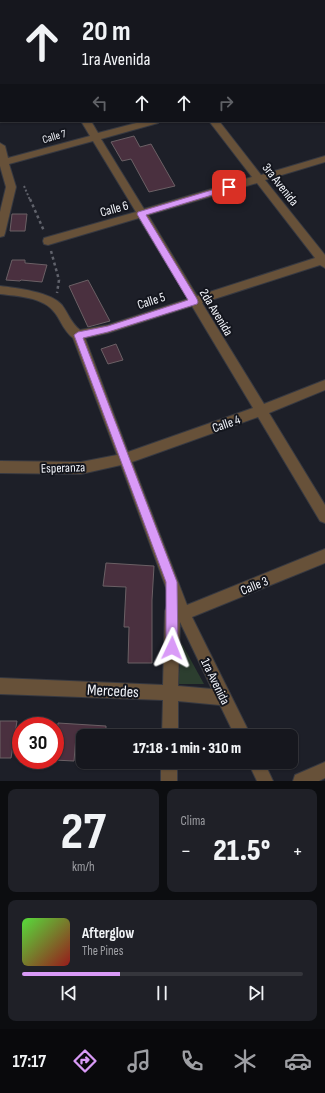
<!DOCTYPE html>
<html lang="es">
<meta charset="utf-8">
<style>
:root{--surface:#16171e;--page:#1f2027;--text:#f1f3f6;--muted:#9e9fa4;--line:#35363c;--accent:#d99af7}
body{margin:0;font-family:"Sofia Sans Condensed",sans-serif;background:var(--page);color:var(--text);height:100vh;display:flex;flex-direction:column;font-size:15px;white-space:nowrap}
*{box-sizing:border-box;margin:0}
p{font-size:13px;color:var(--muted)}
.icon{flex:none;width:22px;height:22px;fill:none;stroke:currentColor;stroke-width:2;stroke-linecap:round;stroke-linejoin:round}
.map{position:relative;height:781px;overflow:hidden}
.sheet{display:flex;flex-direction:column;gap:8px;padding:8px;background:#0c0d10;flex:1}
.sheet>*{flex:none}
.hud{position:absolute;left:0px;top:0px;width:325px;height:122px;box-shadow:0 1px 3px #0004,0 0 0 1px var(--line);background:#16171e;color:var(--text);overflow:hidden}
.speed{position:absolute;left:12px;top:717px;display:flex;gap:8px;font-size:20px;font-weight:700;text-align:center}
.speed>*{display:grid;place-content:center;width:52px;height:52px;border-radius:50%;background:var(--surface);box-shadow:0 1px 3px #0004,0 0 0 1px var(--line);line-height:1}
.speed .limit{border:6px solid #d22;background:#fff;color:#111}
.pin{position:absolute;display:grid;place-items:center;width:34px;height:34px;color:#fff;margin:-17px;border-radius:8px;box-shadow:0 2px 6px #0006}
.me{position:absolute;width:44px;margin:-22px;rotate:2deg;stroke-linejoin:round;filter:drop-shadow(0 0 3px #0008)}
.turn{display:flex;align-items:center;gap:14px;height:84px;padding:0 16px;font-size:18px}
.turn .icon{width:52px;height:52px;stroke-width:2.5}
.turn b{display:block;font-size:28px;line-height:34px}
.lanes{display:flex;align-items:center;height:38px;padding:0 16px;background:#0003;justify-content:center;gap:20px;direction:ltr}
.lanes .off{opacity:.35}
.big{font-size:30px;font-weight:800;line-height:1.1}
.sheet .widget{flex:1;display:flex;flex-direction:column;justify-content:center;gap:6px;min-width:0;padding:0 14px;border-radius:8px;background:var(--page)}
.sheet .dial{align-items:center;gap:0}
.dial b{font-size:52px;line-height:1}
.song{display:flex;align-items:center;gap:12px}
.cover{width:48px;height:48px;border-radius:6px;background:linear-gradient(135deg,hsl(110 70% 55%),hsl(0 70% 35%))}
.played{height:4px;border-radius:2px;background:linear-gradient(90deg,var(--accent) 35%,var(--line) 35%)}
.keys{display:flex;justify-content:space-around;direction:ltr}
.heat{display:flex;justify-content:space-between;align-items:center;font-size:22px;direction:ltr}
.sheet .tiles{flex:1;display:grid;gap:8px;grid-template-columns:1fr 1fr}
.widget:last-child{grid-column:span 2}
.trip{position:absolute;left:76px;top:729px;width:222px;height:40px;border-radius:8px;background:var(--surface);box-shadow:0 1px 3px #0004,0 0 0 1px var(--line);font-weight:800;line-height:40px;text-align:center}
.tab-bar{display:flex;height:64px;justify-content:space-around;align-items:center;background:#09090c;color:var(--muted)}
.tab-bar .icon{width:28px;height:28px}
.tab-bar .active{color:var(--accent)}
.tab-bar b{font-size:18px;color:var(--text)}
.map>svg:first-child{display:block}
</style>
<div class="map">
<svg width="325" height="781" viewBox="0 0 325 781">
<rect width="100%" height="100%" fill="#1d1f28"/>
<polygon fill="#2c3e2f" points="182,644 204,684 178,684"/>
<g fill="#4a303f" stroke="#6b6065">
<polygon points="134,136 140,147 151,144 175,186 149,192 131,159 122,161 111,142"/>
<polygon points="12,214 27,214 25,231 10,231"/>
<polygon points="12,260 25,260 25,263 47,265 42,282 21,280 20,281 6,280"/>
<polygon points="88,280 110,321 88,327 69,286"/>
<polygon points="116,344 123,360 108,364 101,349"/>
<polygon points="106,563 154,566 152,600 152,663 128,663 129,627 124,627 126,587 103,586"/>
<polygon points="0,721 17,721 11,758 0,758"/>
<polygon points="58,723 106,726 106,736 76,736 74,761 54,760"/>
</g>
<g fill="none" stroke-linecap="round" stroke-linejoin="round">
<g stroke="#373941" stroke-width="2">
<g id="minor">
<polygon points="9,0 17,0 18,1 10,1"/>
<polygon points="117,0 125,0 126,1 118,1"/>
<polygon points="229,0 237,0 238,1 230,1"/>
<rect x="0" y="22" width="1" height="4"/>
<rect x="324" y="58" width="1" height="6"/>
<rect x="0" y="85" width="1" height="6"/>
<polygon points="324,104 325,105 325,111 324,110"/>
<path d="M81,121H91L98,133L144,121H160L158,123L101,139L144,209L252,177L209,121H219L261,175L325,156V162L265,180L325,255V268L320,265L202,303L264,404L325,380V390L269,413L325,505V523L320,521L258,417L132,462L187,605L325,549V563L192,617L251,736H235L220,705L178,701V736H162L163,700L0,694V678L163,685L165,611L167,606L172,604L121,465L81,474L0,473V461L81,462L117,455L73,338C64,331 61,321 55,313C44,297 17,296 0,294V286C17,288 51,292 62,305C68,313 71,323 80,330L108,325L188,299L139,218L48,245L44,244L43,241L44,238L136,212L93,141L9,164L16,187L5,233L4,236L0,237V212L6,187L0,166V143L5,146L8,158L90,136ZM257,183L315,258L197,296L148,215ZM192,306L253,408L128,452L85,338L108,333ZM180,622L212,689L178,686Z"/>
<rect x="161" y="762" width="16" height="19"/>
<polygon points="248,762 264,762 273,781 257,781"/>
<polygon points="325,762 325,778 319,781 293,781 295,775"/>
</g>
</g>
<polyline stroke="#60626b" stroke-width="2" stroke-dasharray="2 2" stroke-linecap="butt" points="24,186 30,200"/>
<g stroke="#60626b" stroke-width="2.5" stroke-dasharray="3 3" stroke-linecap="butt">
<polyline points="30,199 44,231"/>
<polyline points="51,251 59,280 57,293"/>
</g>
<use href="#minor" fill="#675139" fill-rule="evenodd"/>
</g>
<polygon fill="#d99af7" stroke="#8d64a1" points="229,185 232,185 232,189 146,215 197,299 198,302 197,304 108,332 83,338 177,582 178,648 176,652 172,653 168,652 166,648 166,582 74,335 78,332 108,326 188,300 137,214 138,212"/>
<g text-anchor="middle" stroke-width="4" stroke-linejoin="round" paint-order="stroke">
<g font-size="11" fill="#f2f4fa" stroke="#14161e">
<text transform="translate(54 136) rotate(-16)" y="4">Calle 7</text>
</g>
<g font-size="13" fill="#f2f4fa" stroke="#14161e">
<text transform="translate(281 184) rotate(52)" y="5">3ra Avenida</text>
<text transform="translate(114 208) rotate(-16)" y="5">Calle 6</text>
<text transform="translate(151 300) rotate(-18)" y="5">Calle 5</text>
<text transform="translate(217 312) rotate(59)" y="5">2da Avenida</text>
<text transform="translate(226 423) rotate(-19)" y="5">Calle 4</text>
<text transform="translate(63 467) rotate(-2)" y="5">Esperanza</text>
<text transform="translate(254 585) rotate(-22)" y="5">Calle 3</text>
<text transform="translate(216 681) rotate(64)" y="5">1ra Avenida</text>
</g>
<g font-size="16" fill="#f2f4fa" stroke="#14161e">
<text transform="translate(113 690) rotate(3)" y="6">Mercedes</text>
</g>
</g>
</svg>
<div class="speed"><div class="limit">30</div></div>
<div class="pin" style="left:229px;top:187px;background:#d93025"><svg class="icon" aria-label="arrive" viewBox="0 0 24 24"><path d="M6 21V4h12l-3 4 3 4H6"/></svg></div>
<svg class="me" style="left:172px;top:648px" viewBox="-20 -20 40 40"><path d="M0-17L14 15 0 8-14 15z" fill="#d99af7" stroke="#fff" stroke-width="4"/></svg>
<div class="trip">17:18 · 1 min · 310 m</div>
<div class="hud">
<div class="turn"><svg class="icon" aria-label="ahead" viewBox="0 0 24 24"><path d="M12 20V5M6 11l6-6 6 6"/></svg><div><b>20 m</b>1ra Avenida</div></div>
<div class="lanes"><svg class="icon off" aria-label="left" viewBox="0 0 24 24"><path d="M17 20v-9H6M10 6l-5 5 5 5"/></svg><svg class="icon" aria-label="ahead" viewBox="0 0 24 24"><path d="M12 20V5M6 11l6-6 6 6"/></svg><svg class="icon" aria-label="ahead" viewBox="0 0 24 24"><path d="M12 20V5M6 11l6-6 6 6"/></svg><svg class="icon off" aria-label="right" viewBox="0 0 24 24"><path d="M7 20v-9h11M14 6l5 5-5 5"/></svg></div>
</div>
</div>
<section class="sheet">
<div class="tiles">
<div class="widget dial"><b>27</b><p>km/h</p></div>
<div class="widget"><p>Clima</p>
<div class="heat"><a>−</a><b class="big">21.5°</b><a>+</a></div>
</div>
<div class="widget">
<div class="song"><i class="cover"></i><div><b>Afterglow</b><p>The Pines</p></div></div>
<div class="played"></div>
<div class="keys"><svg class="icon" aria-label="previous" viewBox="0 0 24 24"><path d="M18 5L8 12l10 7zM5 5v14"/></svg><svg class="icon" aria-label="pause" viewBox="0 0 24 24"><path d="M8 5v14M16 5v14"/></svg><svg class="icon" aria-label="next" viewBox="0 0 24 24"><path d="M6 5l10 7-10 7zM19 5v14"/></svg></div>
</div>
</div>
</section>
<nav class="tab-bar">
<b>17:17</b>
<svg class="icon active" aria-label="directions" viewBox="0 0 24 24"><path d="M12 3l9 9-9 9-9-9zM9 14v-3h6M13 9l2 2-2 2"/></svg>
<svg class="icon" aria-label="music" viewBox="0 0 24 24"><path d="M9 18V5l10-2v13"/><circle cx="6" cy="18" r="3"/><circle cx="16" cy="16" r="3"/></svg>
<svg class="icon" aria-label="phone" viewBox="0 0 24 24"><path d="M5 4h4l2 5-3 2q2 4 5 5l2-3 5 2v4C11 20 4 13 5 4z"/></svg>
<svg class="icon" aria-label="climate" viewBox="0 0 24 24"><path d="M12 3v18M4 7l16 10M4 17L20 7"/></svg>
<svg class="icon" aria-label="car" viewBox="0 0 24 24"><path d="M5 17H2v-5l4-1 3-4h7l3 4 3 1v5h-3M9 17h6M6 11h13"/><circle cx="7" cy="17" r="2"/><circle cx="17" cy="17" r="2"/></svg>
</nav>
